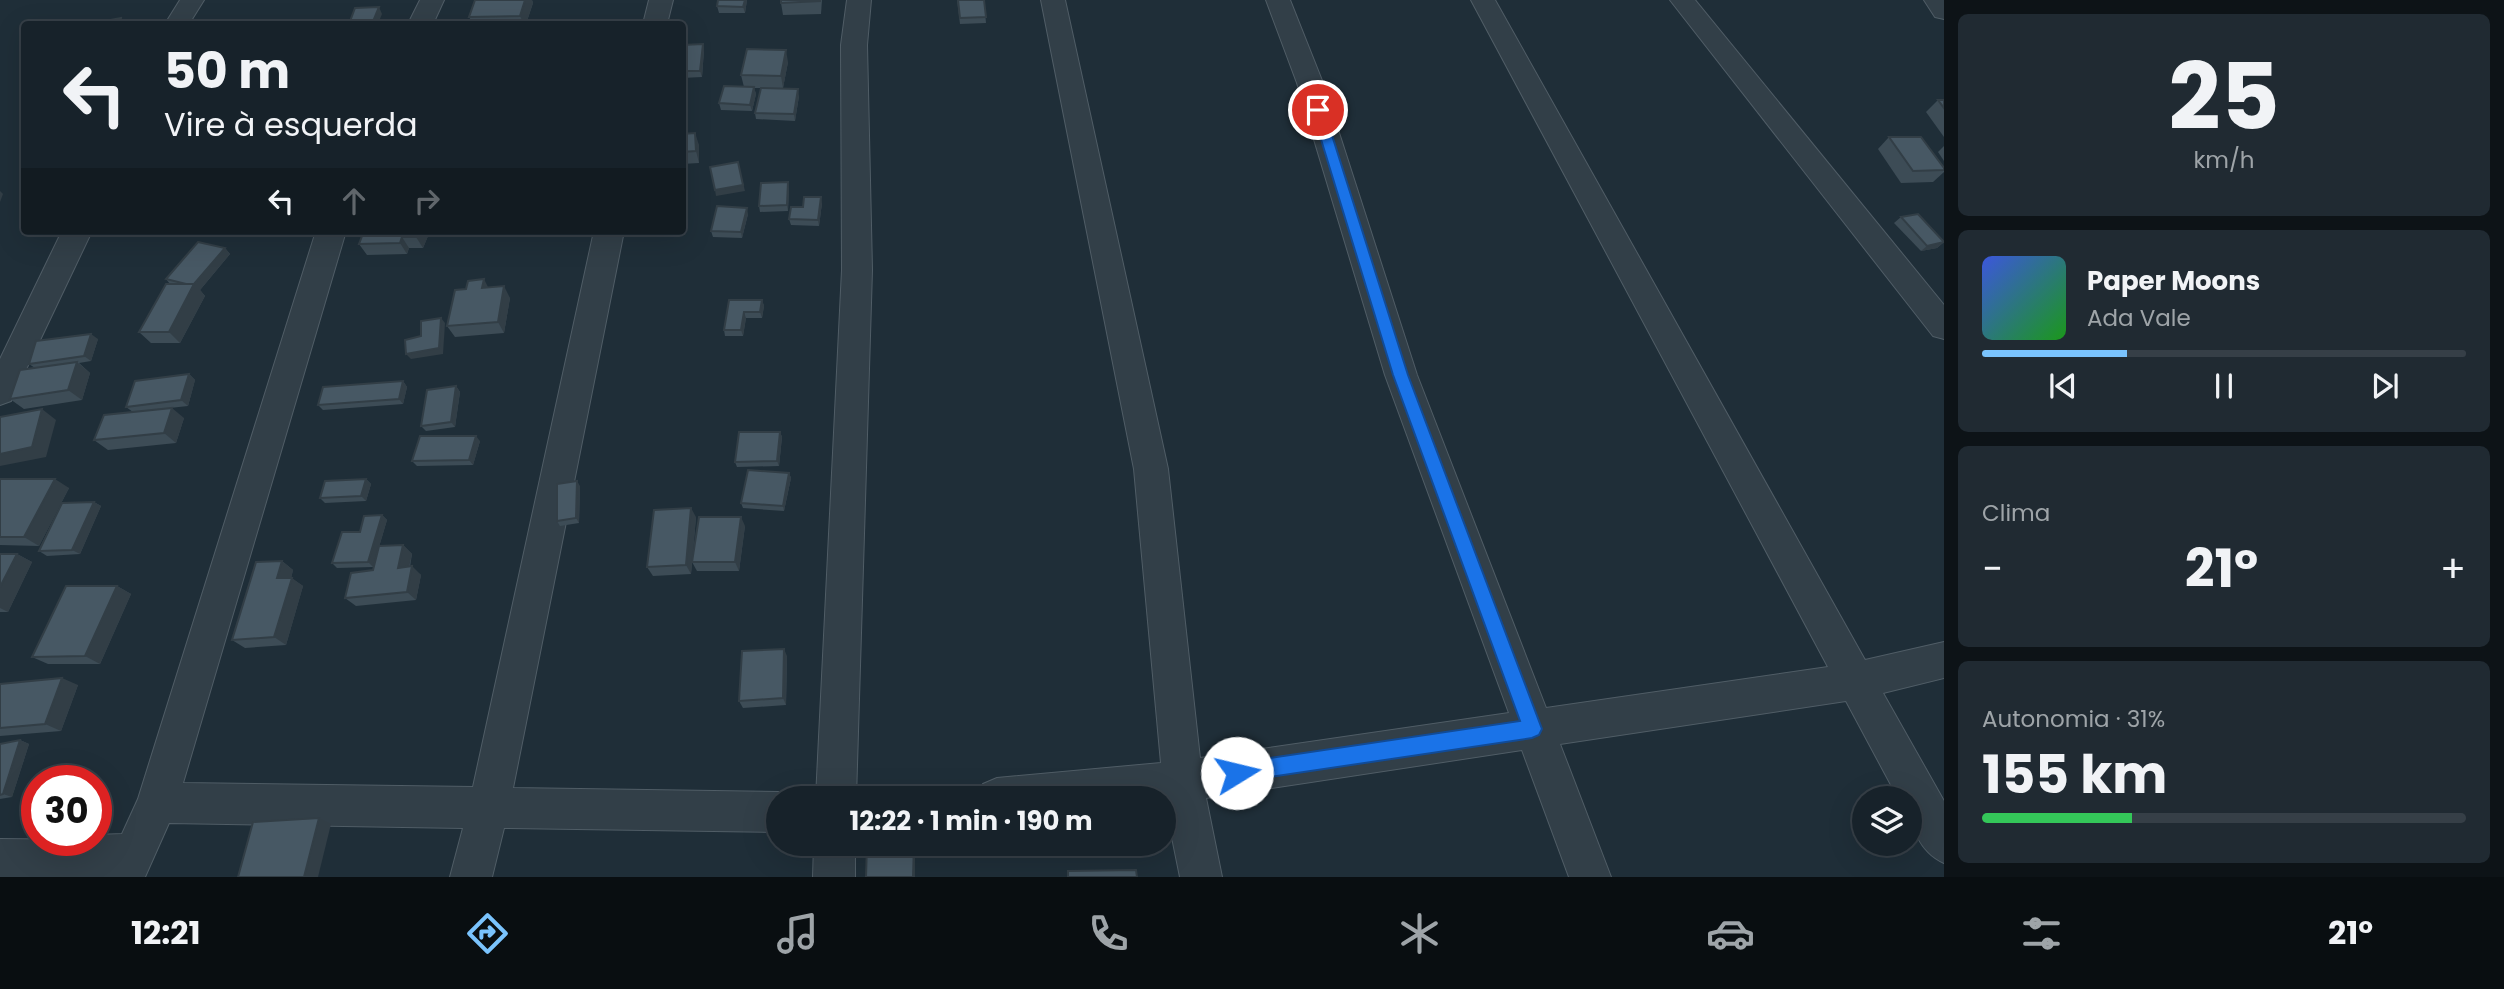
<!DOCTYPE html>
<html lang="pt">
<meta charset="utf-8">
<style>
:root{--surface:#17222a;--page:#202a32;--text:#f1f3f6;--muted:#9ea4a8;--line:#363f47;--accent:#7ac3fd}
body{margin:0;font-family:Poppins,sans-serif;background:var(--page);color:var(--text);height:100vh;display:flex;flex-direction:column;font-size:26px;white-space:nowrap}
*{box-sizing:border-box;margin:0}
p{font-size:23px;color:var(--muted)}
.icon{flex:none;width:38px;height:38px;fill:none;stroke:currentColor;stroke-width:2;stroke-linecap:round;stroke-linejoin:round}
.map{position:relative;flex:1;overflow:hidden}
.details{display:flex;flex-direction:column;gap:14px;padding:14px;background:#0d1317;width:560px}
.details>*{flex:none}
.top-card{position:absolute;left:21px;top:21px;width:665px;height:214px;border-radius:7px;box-shadow:0 7px 28px #0002,0 0 0 2px var(--line);background:#17222a;color:var(--text);overflow:hidden}
.fabs{position:absolute;left:1852px;top:786px;display:grid;gap:14px}
.fabs a{display:grid;place-items:center;width:70px;height:70px;border-radius:50%;background:var(--surface);box-shadow:0 7px 28px #0002,0 0 0 2px var(--line);font-size:35px}
.speed{position:absolute;left:21px;top:765px;display:flex;gap:14px;font-size:35px;font-weight:700;text-align:center}
.speed>*{display:grid;place-content:center;width:91px;height:91px;border-radius:50%;background:var(--surface);box-shadow:0 7px 28px #0002,0 0 0 2px var(--line);line-height:1}
.speed .limit{border:10px solid #d22;background:#fff;color:#111}
.pin{position:absolute;display:grid;place-items:center;width:60px;height:60px;color:#fff;margin:-30px;border:4px solid #fff;border-radius:50%;box-shadow:0 2px 7px #0007}
.me{position:absolute;width:77px;margin:-38px;rotate:81deg;stroke-linejoin:round;filter:drop-shadow(0 0 5px #0008)}
.turn{display:flex;align-items:center;gap:24px;height:147px;padding:0 28px;font-size:32px}
.turn .icon{width:91px;height:91px;stroke-width:2.5}
.turn b{display:block;font-size:49px;line-height:60px}
.lanes{display:flex;align-items:center;height:66px;padding:0 28px;background:#0003;justify-content:center;gap:35px;direction:ltr}
.lanes .off{opacity:.35}
.big{font-size:52px;font-weight:700;line-height:1.1}
.details .card{flex:1;display:flex;flex-direction:column;justify-content:center;gap:10px;min-width:0;padding:0 24px;border-radius:10px;background:var(--page)}
.details .dial{align-items:center;gap:0}
.dial b{font-size:91px;line-height:1}
.song{display:flex;align-items:center;gap:21px}
.cover{width:84px;height:84px;border-radius:10px;background:linear-gradient(135deg,hsl(230 70% 55%),hsl(120 70% 35%))}
.played{height:7px;border-radius:4px;background:linear-gradient(90deg,var(--accent) 30%,var(--line) 30%)}
.keys{display:flex;justify-content:space-around;direction:ltr}
.heat{display:flex;justify-content:space-between;align-items:center;font-size:38px;direction:ltr}
.charge{height:10px;border-radius:5px;background:linear-gradient(90deg,#34c759 31%,var(--line) 0)}
.trip{position:absolute;left:766px;top:786px;width:410px;height:70px;border-radius:35px;background:var(--surface);box-shadow:0 7px 28px #0002,0 0 0 2px var(--line);font-weight:700;line-height:70px;text-align:center}
.tabs{display:flex;height:112px;justify-content:space-around;align-items:center;background:#090e11;color:var(--muted)}
.tabs .icon{width:49px;height:49px}
.tabs .on{color:var(--accent)}
.tabs b{font-size:32px;color:var(--text)}
main{display:flex;flex:1;min-height:0}
.map>svg:first-child{display:block}
</style>
<main>
<div class="map">
<svg width="1944" height="877" viewBox="0 0 1944 877">
<rect width="100%" height="100%" fill="#1f2e38"/>
<g fill="none" stroke-linecap="round" stroke-linejoin="round">
<g stroke="#505d66" stroke-width="2">
<g id="minor">
<polygon points="180,0 204,0 189,24 165,24"/>
<polygon points="420,0 444,0 433,24 408,24"/>
<polygon points="649,0 673,0 667,24 643,24"/>
<polygon points="847,0 871,0 867,45 872,270 856,798 816,798 842,270 841,45"/>
<path d="M1041,0H1065L1168,469L1200,758L1509,713L1385,375L1297,83L1266,0H1290L1323,83L1417,375L1546,708L1828,667L1471,0H1495L1865,660L1944,642V678L1883,693L1944,801V863C1919,852 1909,824 1909,798H1898L1846,701L1560,744L1611,877H1569L1522,750L1206,798L1222,877H1180L1164,798H977L983,784L997,778L1161,763L1134,469Z"/>
<polygon points="1670,0 1695,0 1944,305 1944,339 1933,336"/>
<polygon points="1924,0 1944,0 1944,19 1935,17"/>
<polygon points="62,231 92,231 11,401 0,405 0,359"/>
<polygon points="316,231 346,231 183,783 473,787 594,231 624,231 513,788 779,792 794,798 779,798 779,832 504,828 492,877 450,877 463,828 169,823 145,877 0,877 0,839 96,840 96,835 122,834 138,799"/>
<polygon points="814,844 855,844 855,877 813,877"/>
</g>
</g>
<use href="#minor" fill="#323f48" fill-rule="evenodd"/>
</g>
<g fill="#3d4c56">
<polygon points="475,0 532,0 533,3 526,24 473,24 469,17"/>
<polygon points="708,0 747,0 745,13 719,13 717,6 718,0"/>
<polygon points="822,0 821,14 783,15 781,3"/>
<polygon points="957,0 984,0 986,23 960,24"/>
<polygon points="703,44 704,50 702,77 682,78 682,45"/>
<polygon points="788,62 783,88 754,88 756,94 752,111 721,110 719,103 744,87 741,75"/>
<polygon points="799,96 795,121 756,119 755,113"/>
<polygon points="1938,100 1944,100 1944,137 1926,112"/>
<polygon points="682,134 699,145 699,163 682,164"/>
<polygon points="1889,137 1944,168 1944,172 1933,182 1901,183 1878,149"/>
<polygon points="1944,146 1944,161 1938,152"/>
<polygon points="789,188 788,211 760,212 759,206"/>
<polygon points="822,203 819,226 791,225 789,219 803,207"/>
<polygon points="748,214 742,238 713,237 711,231"/>
<polygon points="1901,217 1944,242 1937,248 1921,251 1894,223"/>
<polygon points="364,231 424,231 428,236 423,248 409,248 407,254 367,255 359,244"/>
<polygon points="225,248 230,254 200,290 205,296 180,343 151,343 139,332 170,284 166,279"/>
<polygon points="488,287 510,298 504,333 455,337 447,326"/>
<polygon points="729,300 762,300 764,306 762,318 746,318 743,336 725,336 724,330"/>
<polygon points="98,339 91,361 79,363 90,373 82,400 24,409 10,399 35,368 29,364"/>
<polygon points="189,374 195,380 188,406 133,412 126,407"/>
<polygon points="403,381 407,387 403,404 323,410 318,405"/>
<polygon points="456,386 460,392 455,427 426,431 421,426"/>
<polygon points="184,418 176,443 108,450 94,440"/>
<polygon points="780,432 782,437 779,466 737,467 735,462"/>
<polygon points="480,441 473,465 417,466 412,461"/>
<polygon points="789,473 791,478 784,511 743,508 741,503"/>
<polygon points="0,479 69,488 39,546 0,545"/>
<polygon points="366,479 371,484 366,501 325,503 320,498"/>
<polygon points="580,486 579,523 560,526 557,521"/>
<polygon points="94,502 101,506 80,554 47,556 39,551"/>
<polygon points="382,515 387,520 373,567 337,568 332,563 360,532"/>
<polygon points="696,517 691,574 653,576 647,567"/>
<polygon points="745,526 739,571 697,571 692,562"/>
<polygon points="403,545 412,554 410,567 421,575 416,600 356,606 345,598 373,570"/>
<polygon points="0,554 17,554 32,562 8,612 0,612"/>
<polygon points="282,561 293,570 291,578 303,586 286,645 245,648 232,640"/>
<polygon points="117,586 131,594 100,664 48,664 32,657"/>
<polygon points="787,656 786,705 743,708 739,701"/>
<polygon points="0,684 78,685 61,731 0,736"/>
<polygon points="20,740 29,744 12,797 0,799 0,744"/>
</g>
<g fill="#323e46">
<polygon points="525,0 532,0 533,3 526,24 524,24 520,16"/>
<polygon points="745,0 747,0 745,13 743,7"/>
<polygon points="379,7 382,14 378,24 372,24"/>
<polygon points="703,44 704,50 702,77 700,71"/>
<polygon points="786,50 788,62 783,88 781,76"/>
<polygon points="754,87 756,94 752,111 750,105"/>
<polygon points="798,89 799,96 795,121 794,114"/>
<polygon points="695,133 699,145 699,163 696,151"/>
<polygon points="738,162 745,191 716,196 715,190"/>
<polygon points="788,182 789,188 788,211 787,205"/>
<polygon points="0,191 3,194 0,202"/>
<polygon points="821,197 822,203 819,226 818,220"/>
<polygon points="747,208 748,214 742,238 741,232"/>
<polygon points="418,231 424,231 428,236 423,248 416,237"/>
<polygon points="402,237 409,248 407,254 400,243"/>
<polygon points="1944,242 1937,248 1921,251 1927,246"/>
<polygon points="225,248 230,254 200,290 205,296 180,343 169,332 193,286"/>
<polygon points="484,279 490,291 482,288"/>
<polygon points="504,286 510,298 504,333 498,322"/>
<polygon points="762,300 764,306 762,318 760,312"/>
<polygon points="744,312 746,318 743,336 741,330"/>
<polygon points="441,318 445,323 443,354 411,359 406,354"/>
<polygon points="91,334 98,339 91,361 84,356"/>
<polygon points="77,362 90,373 82,400 68,390"/>
<polygon points="189,374 195,380 188,406 181,400"/>
<polygon points="403,381 407,387 403,404 399,399"/>
<polygon points="456,386 460,392 455,427 451,422"/>
<polygon points="172,408 184,418 176,443 164,433"/>
<polygon points="42,409 56,420 46,457 0,466 0,454"/>
<polygon points="780,432 782,437 779,466 777,461"/>
<polygon points="476,436 480,441 473,465 469,460"/>
<polygon points="789,473 791,478 784,511 783,506"/>
<polygon points="55,479 69,488 39,546 24,537"/>
<polygon points="366,479 371,484 366,501 361,496"/>
<polygon points="577,481 580,486 579,523 576,518"/>
<polygon points="94,502 101,506 80,554 72,550"/>
<polygon points="691,508 696,517 691,574 686,565"/>
<polygon points="382,515 387,520 373,567 368,562"/>
<polygon points="741,517 745,526 739,571 735,562"/>
<polygon points="403,545 412,554 407,576 398,568"/>
<polygon points="17,554 32,562 8,612 0,608 0,587"/>
<polygon points="282,561 293,570 290,584 292,578 303,586 286,645 274,637 277,578"/>
<polygon points="412,566 421,575 416,600 407,592"/>
<polygon points="117,586 131,594 100,664 85,656"/>
<polygon points="784,649 787,656 786,705 783,698"/>
<polygon points="62,678 78,685 61,731 45,724"/>
<polygon points="20,740 29,744 12,797 3,794"/>
<polygon points="319,818 331,824 318,877 304,877"/>
<polygon points="914,844 915,844 915,877 913,877"/>
</g>
<g fill="#475864" stroke="#323e46" stroke-width="2">
<polygon points="475,0 525,0 520,16 469,17"/>
<polygon points="718,0 745,0 743,7 717,6"/>
<polygon points="781,0 820,0 820,1 781,3"/>
<polygon points="958,0 984,0 986,17 960,18"/>
<polygon points="379,7 372,24 349,24 355,8"/>
<polygon points="121,18 120,24 89,24"/>
<polygon points="67,20 64,24 34,24 37,21"/>
<polygon points="703,44 700,71 682,71 682,45"/>
<polygon points="747,49 786,50 781,76 741,75"/>
<polygon points="724,86 754,87 750,105 719,103"/>
<polygon points="761,88 798,89 794,114 755,113"/>
<polygon points="1938,100 1944,100 1944,108"/>
<polygon points="695,133 696,151 682,152 682,134"/>
<polygon points="1889,137 1921,137 1944,168 1944,170 1913,171"/>
<polygon points="738,162 743,185 715,190 710,167"/>
<polygon points="788,182 787,205 759,206 761,183"/>
<polygon points="804,197 821,197 818,220 789,219 791,207 803,207"/>
<polygon points="717,206 747,208 741,232 711,231"/>
<polygon points="1918,214 1944,242 1927,246 1901,217"/>
<polygon points="364,231 418,231 416,237 402,237 400,243 359,244"/>
<polygon points="198,242 225,248 194,284 186,284 166,279"/>
<polygon points="484,279 482,288 504,286 498,322 447,326 455,290 466,289 468,281"/>
<polygon points="166,284 194,284 169,332 139,332"/>
<polygon points="729,300 762,300 760,312 744,312 741,330 724,330"/>
<polygon points="441,318 439,348 406,354 405,340 421,336 421,321"/>
<polygon points="91,334 84,356 29,364 36,341"/>
<polygon points="77,362 68,390 10,399 20,370"/>
<polygon points="189,374 181,400 126,407 135,381"/>
<polygon points="403,381 399,399 318,405 323,387"/>
<polygon points="456,386 451,422 421,426 427,390"/>
<polygon points="172,408 164,433 94,440 104,415"/>
<polygon points="42,409 32,447 0,454 0,417"/>
<polygon points="739,432 780,432 777,461 735,462"/>
<polygon points="420,436 476,436 469,460 412,461"/>
<polygon points="748,470 789,473 783,506 741,503"/>
<polygon points="0,479 55,479 24,537 0,537"/>
<polygon points="366,479 361,496 320,498 325,481"/>
<polygon points="577,481 576,518 557,521 557,484"/>
<polygon points="94,502 72,550 39,551 62,503"/>
<polygon points="691,508 686,565 647,567 654,510"/>
<polygon points="382,515 368,562 332,563 342,532 360,532 364,516"/>
<polygon points="699,517 741,517 735,562 692,562"/>
<polygon points="403,545 398,568 412,566 407,592 345,598 351,573 373,570 379,546"/>
<polygon points="0,554 17,554 0,587"/>
<polygon points="282,561 277,578 292,578 274,637 232,640 256,562"/>
<polygon points="66,586 117,586 85,656 32,657"/>
<polygon points="784,649 783,698 739,701 742,651"/>
<polygon points="62,678 45,724 0,728 0,684"/>
<polygon points="20,740 3,794 0,795 0,744"/>
<polygon points="319,818 304,877 238,877 253,822"/>
<polygon points="867,844 914,844 913,877 866,877"/>
<polygon points="1136,870 1137,877 1068,877 1068,871"/>
</g>
<polygon fill="#1a73e8" stroke="#114b97" stroke-width="2" points="1318,106 1324,110 1408,375 1542,729 1539,735 1532,738 1237,782 1230,780 1227,773 1230,766 1237,763 1520,721 1393,375 1312,110"/>
</svg>
<div class="fabs">
<a><svg class="icon" aria-label="layers" viewBox="0 0 24 24"><path d="M12 4l9 5-9 5-9-5zM3 14l9 5 9-5"/></svg></a>
</div>
<div class="speed"><div class="limit">30</div></div>
<div class="pin" style="left:1318px;top:110px;background:#d93025"><svg class="icon" aria-label="arrive" viewBox="0 0 24 24"><path d="M6 21V4h12l-3 4 3 4H6"/></svg></div>
<svg class="me" style="left:1237px;top:773px" viewBox="-20 -20 40 40"><circle r="19" fill="#fff"/><path d="M0-13L10 11 0 6-10 11z" fill="#1a73e8"/></svg>
<div class="trip">12:22 · 1 min · 190 m</div>
<div class="top-card">
<div class="turn"><svg class="icon" aria-label="left" viewBox="0 0 24 24"><path d="M17 20v-9H6M10 6l-5 5 5 5"/></svg><div><b>50 m</b>Vire à esquerda</div></div>
<div class="lanes"><svg class="icon" aria-label="left" viewBox="0 0 24 24"><path d="M17 20v-9H6M10 6l-5 5 5 5"/></svg><svg class="icon off" aria-label="ahead" viewBox="0 0 24 24"><path d="M12 20V5M6 11l6-6 6 6"/></svg><svg class="icon off" aria-label="right" viewBox="0 0 24 24"><path d="M7 20v-9h11M14 6l5 5-5 5"/></svg></div>
</div>
</div>
<section class="details">
<div class="card dial"><b>25</b><p>km/h</p></div>
<div class="card">
<div class="song"><i class="cover"></i><div><b>Paper Moons</b><p>Ada Vale</p></div></div>
<div class="played"></div>
<div class="keys"><svg class="icon" aria-label="previous" viewBox="0 0 24 24"><path d="M18 5L8 12l10 7zM5 5v14"/></svg><svg class="icon" aria-label="pause" viewBox="0 0 24 24"><path d="M8 5v14M16 5v14"/></svg><svg class="icon" aria-label="next" viewBox="0 0 24 24"><path d="M6 5l10 7-10 7zM19 5v14"/></svg></div>
</div>
<div class="card"><p>Clima</p>
<div class="heat"><a>−</a><b class="big">21°</b><a>+</a></div>
</div>
<div class="card"><p>Autonomia · 31%</p><b class="big">155 km</b><div class="charge"></div></div>
</section>
</main>
<nav class="tabs">
<b>12:21</b>
<svg class="icon on" aria-label="directions" viewBox="0 0 24 24"><path d="M12 3l9 9-9 9-9-9zM9 14v-3h6M13 9l2 2-2 2"/></svg>
<svg class="icon" aria-label="music" viewBox="0 0 24 24"><path d="M9 18V5l10-2v13"/><circle cx="6" cy="18" r="3"/><circle cx="16" cy="16" r="3"/></svg>
<svg class="icon" aria-label="phone" viewBox="0 0 24 24"><path d="M5 4h4l2 5-3 2q2 4 5 5l2-3 5 2v4C11 20 4 13 5 4z"/></svg>
<svg class="icon" aria-label="climate" viewBox="0 0 24 24"><path d="M12 3v18M4 7l16 10M4 17L20 7"/></svg>
<svg class="icon" aria-label="car" viewBox="0 0 24 24"><path d="M5 17H2v-5l4-1 3-4h7l3 4 3 1v5h-3M9 17h6M6 11h13"/><circle cx="7" cy="17" r="2"/><circle cx="17" cy="17" r="2"/></svg>
<svg class="icon" aria-label="filters" viewBox="0 0 24 24"><path d="M4 7h16M4 17h16"/><circle cx="9" cy="7" r="2"/><circle cx="15" cy="17" r="2"/></svg>
<b>21°</b>
</nav>
